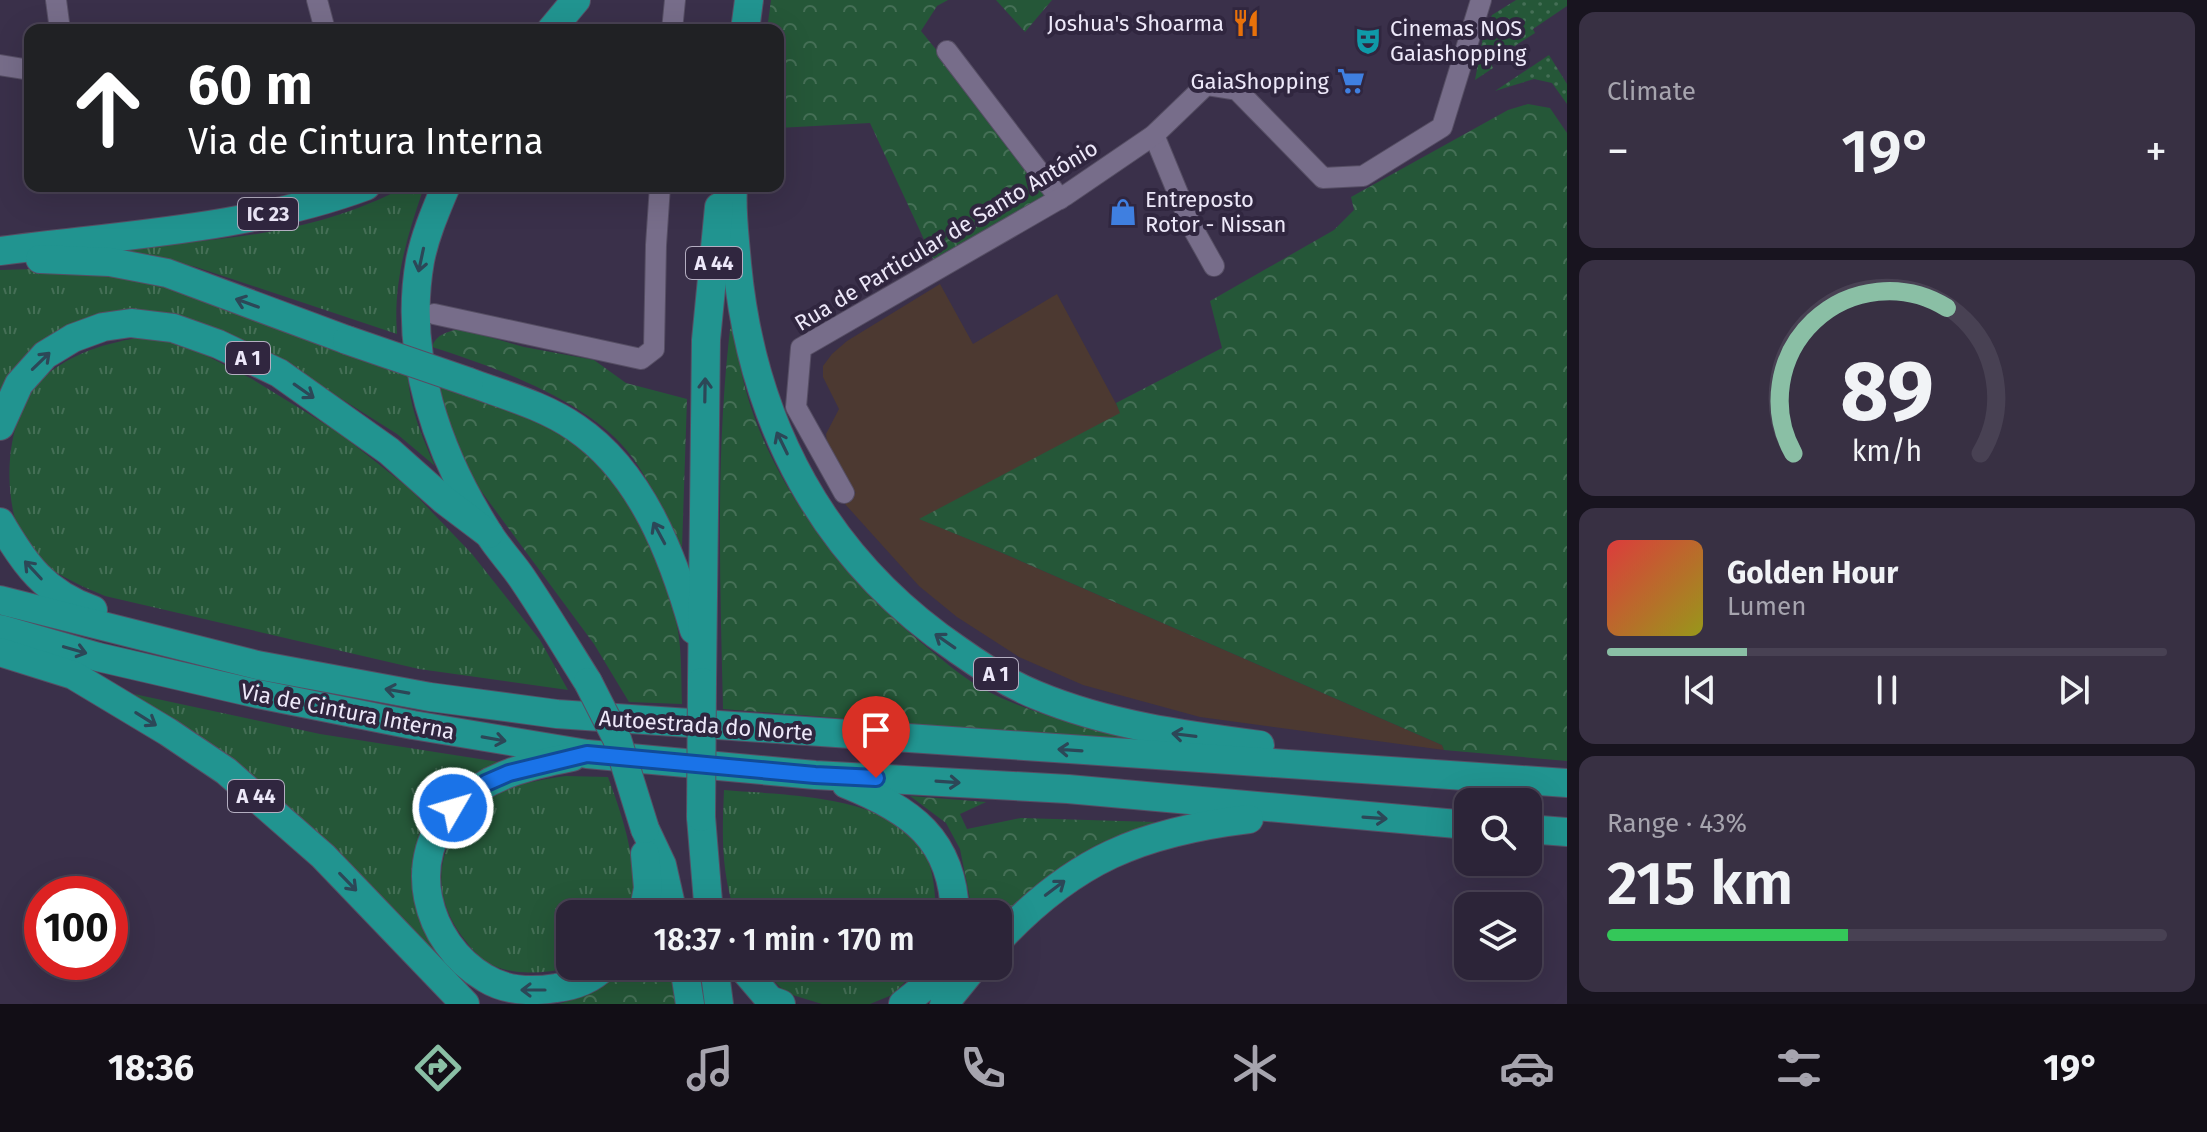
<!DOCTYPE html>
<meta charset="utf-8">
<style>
:root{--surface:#2c2438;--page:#383043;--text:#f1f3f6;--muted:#a6a4ae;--line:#484153;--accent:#8abfa5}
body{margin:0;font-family:"Fira Sans",sans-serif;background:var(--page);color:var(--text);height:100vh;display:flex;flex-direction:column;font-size:30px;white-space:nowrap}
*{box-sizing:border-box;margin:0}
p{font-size:26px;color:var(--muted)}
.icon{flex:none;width:44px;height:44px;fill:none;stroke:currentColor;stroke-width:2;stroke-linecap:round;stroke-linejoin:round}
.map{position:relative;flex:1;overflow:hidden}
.sheet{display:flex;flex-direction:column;gap:12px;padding:12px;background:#18141f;width:640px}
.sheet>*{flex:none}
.top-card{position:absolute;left:24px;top:24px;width:760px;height:168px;border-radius:16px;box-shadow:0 8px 32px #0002,0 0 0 2px var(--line);background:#202124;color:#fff;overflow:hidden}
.tools{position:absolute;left:1454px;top:788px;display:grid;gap:16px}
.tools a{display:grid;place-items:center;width:88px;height:88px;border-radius:16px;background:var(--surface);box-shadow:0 8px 32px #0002,0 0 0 2px var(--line);font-size:40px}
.speed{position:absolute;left:24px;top:876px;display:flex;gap:16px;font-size:40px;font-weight:700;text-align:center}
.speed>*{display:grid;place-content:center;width:104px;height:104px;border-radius:50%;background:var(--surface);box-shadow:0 8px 32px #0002,0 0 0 2px var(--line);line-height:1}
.speed .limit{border:12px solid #d22;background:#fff;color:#111}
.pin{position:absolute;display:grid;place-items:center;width:68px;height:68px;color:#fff;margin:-82px -34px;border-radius:50% 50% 50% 0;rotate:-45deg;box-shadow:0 0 8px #0007}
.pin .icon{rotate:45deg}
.me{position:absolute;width:88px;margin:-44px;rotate:52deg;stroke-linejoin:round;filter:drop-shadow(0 0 6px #0008)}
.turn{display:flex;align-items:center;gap:28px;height:168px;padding:0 32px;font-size:36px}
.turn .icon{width:104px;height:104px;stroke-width:2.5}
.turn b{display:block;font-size:56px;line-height:68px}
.big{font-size:60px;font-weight:600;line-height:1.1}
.sheet .tile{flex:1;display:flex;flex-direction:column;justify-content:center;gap:12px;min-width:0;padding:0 28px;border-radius:16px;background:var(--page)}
.sheet .dial{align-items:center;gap:0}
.dial svg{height:208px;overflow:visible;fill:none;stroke:var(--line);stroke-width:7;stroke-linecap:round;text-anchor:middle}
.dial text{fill:var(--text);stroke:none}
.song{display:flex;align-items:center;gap:24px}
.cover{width:96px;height:96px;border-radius:12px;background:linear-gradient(135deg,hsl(0 70% 55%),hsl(60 70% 35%))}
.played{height:8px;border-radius:4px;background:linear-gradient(90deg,var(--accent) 25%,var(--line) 25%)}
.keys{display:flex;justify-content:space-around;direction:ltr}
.heat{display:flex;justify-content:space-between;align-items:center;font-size:44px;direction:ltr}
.charge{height:12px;border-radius:6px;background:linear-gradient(90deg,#34c759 43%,var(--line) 0)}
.trip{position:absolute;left:556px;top:900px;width:456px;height:80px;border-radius:16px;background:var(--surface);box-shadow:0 8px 32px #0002,0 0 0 2px var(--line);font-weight:600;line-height:80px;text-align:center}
.tabs{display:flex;height:128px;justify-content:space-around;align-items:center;background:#120e16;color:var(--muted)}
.tabs .icon{width:56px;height:56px}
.tabs .selected{color:var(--accent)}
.tabs b{font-size:36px;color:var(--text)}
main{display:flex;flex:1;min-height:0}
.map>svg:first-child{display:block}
</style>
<main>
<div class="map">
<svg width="1567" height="1004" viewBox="0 0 1567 1004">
<defs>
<pattern id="grass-tufts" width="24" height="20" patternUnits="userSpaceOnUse" patternTransform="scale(2)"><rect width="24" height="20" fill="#255738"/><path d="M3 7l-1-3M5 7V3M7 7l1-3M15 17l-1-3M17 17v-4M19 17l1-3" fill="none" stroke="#456f56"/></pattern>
<pattern id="forest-crowns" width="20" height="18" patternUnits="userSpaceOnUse" patternTransform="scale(2)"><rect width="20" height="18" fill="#255738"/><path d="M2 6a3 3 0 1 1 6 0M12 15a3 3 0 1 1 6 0" fill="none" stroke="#456f56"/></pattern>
<pattern id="garden-dots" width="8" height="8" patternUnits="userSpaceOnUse" patternTransform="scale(2)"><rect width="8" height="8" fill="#255738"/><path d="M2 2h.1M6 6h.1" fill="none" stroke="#456f56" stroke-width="1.8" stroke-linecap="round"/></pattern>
</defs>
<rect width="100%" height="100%" fill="#3a304a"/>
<polygon fill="#4c3931" points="940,284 973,344 1057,294 1121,413 920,519 1000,552 1442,745 1444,750 1200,717 1083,685 1019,657 957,617 919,586 845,504 856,492 851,492 828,450 826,434 839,409 823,377 823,366 832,354 847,341"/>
<g fill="url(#grass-tufts)">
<path d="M406,186L424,187C407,236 393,282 397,334L196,267L154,257L76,251C187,242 306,241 406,186Z"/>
<path d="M34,269C59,271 84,271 108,275C212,294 311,336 408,376C410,410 422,436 435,466L397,434L291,367L122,314L0,392V270Z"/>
<path d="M136,338L182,343L252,379L338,432L410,489L472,554L540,640L568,690L419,669L105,596C74,583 39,568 21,538C0,485 5,401 57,367C83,350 106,344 136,338Z"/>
<path d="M134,694L320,734L499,762C442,791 393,847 419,915C427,935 444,954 455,972L452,975L318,837L246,770Z"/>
<path d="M566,776L608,777C620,810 633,846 633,882C634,893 630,904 627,914H570V966H574L570,968C543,973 512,977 486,962C476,955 468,944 461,935C435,899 434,857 462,822C470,813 479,802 489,797C513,784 540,780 566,776Z"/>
<path d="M724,790C781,795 894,794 925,853C934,871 935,894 936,914H735C721,868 722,837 724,790Z"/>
<polygon points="759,966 921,966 892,995 870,1004 822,1004 786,993"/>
</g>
<g fill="url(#forest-crowns)">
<polygon points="771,0 948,0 937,6 921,31 1052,192 934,261 870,123 778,128 778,30 767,30"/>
<polygon points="996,0 1052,0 1025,32"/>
<polygon points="1528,104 1550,108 1567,133 1567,761 1444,750 1442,745 1000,552 919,519 1120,413 1116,403 1222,348 1210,301 1334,230 1354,210 1351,197 1508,110"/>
<path d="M732,313C736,339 739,366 746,391C773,490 851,586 929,649C946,663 964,678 983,689C1040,719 1105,731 1168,744L723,709C720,577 715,444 732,313Z"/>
<path d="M461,329L524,347L594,360L626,383L687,399L682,548C666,518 652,484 632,457C593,402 495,367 432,347C436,334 449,331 461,329Z"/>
<path d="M434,383C475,398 521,410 559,431C622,467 667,562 678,631C682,655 681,680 682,704L629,702L594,644L473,480L453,443Z"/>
<polygon points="910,796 986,802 960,814 967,829 1021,818 1155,822 1093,847 1059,870 998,924 998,914 973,914 960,849 946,823"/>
<polygon points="628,966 669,966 676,1004 559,1004 589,994"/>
</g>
<g fill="url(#garden-dots)">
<polygon points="1516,0 1567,0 1567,6 1533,29 1535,33 1490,62 1493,68 1475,80 1483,37 1492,15"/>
<polygon points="1549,55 1567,84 1567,104 1552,83 1534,79 1495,91"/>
</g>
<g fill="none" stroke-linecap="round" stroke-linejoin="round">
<g stroke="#564e64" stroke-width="22">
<g id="minor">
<polyline points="56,0 60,30"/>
<polyline points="317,0 325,30"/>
<polyline points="672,30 675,0"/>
<polyline points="947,51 1060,199"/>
<polyline points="0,65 30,70"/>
<polyline points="1154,135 1191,225 1214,266"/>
<polyline points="434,314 641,359 654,349 656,245 660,186"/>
<polyline points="844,493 796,407 801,348 1066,195 1154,135 1206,85 1237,90 1323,178 1363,176 1442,127 1481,0"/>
</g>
</g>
<g stroke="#564e64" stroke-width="30">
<g id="highway">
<polyline points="551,30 576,0"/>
<polyline points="745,30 749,0"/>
<path d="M446,186C436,210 425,235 420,261C403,357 438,454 489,534C499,550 512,563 522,578C545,612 566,647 588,682"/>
<path d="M733,186C731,212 735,238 737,264C752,424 824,559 958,650C982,667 1009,684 1036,695C1108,725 1184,735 1260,745"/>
<path d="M0,251C122,235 250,229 366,186"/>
<polyline points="40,259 110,262 167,273 347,340"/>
<path d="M469,382C504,395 545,406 576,428C642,473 673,556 694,630"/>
<polyline points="0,426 19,384 45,355 73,338 103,327 131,323 173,328 218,344 279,373 389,451 444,500 489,534"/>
<path d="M0,522C25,565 45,593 93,610"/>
<polyline points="0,600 257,665 430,697 557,714 1567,783"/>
<polyline points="0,629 98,657 258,694 413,725 587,754 815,775 1068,789 1468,825"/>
<polyline points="0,652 73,675 168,732 226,771 323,856 465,1004"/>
<polyline points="702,682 706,340 719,207"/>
<path d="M572,757C531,765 487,775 456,806C403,857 425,943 485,978C506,991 532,992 556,988C574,986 592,979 605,966"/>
<path d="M846,784C911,810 953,839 955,914"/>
<polyline points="701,817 709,914"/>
<polyline points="645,829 662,865 673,914"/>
<polyline points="1528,829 1567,832"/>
<polyline points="643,914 648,888 645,854"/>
<path d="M998,941C1073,860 1141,832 1249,819"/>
<polyline points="684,966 690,1004"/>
<polyline points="714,966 719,1004"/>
<polyline points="741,966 770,1000 781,1004"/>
<polyline points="903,1004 922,989 940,966"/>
<polyline points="944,1004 975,966"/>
</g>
</g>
<use href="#minor" stroke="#776d8a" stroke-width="20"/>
<use href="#highway" stroke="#219490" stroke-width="28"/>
<g stroke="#564e64" stroke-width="30" stroke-linecap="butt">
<g id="highway-bridge">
<polyline points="347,340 469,382"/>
<polyline points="588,682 617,739 645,829"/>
<polyline points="701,817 702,682"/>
</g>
</g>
<use href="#highway-bridge" stroke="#219490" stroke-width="28"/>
</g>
<defs><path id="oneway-shaft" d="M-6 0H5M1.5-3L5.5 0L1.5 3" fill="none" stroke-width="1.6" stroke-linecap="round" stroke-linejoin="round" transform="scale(2)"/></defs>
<g stroke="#2c4757">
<use href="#oneway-shaft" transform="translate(421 260) rotate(102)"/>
<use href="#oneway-shaft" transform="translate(247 303) rotate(-160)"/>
<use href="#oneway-shaft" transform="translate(41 361) rotate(-44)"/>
<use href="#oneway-shaft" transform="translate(705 390) rotate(-89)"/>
<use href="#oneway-shaft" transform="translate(304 391) rotate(35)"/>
<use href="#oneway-shaft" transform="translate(782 443) rotate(-116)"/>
<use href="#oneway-shaft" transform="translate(659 533) rotate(-118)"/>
<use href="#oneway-shaft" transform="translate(33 570) rotate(-133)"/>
<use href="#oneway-shaft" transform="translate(945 641) rotate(-145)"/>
<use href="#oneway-shaft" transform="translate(75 650) rotate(16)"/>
<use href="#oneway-shaft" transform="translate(397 691) rotate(-170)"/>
<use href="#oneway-shaft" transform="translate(146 719) rotate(32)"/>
<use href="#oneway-shaft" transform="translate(1184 735) rotate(-173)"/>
<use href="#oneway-shaft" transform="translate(494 739) rotate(10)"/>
<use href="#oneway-shaft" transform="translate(1070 750) rotate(-176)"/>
<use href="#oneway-shaft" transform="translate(948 782) rotate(4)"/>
<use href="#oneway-shaft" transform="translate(1375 818) rotate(4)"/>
<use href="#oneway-shaft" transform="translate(348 882) rotate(46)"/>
<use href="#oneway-shaft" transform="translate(1055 888) rotate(-37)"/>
<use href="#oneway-shaft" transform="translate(533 990) rotate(-180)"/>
</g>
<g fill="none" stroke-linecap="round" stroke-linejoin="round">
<g stroke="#114b97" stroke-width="20">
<polyline id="route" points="453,808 486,783 509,773 587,754 815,775 876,778"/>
</g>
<use href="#route" stroke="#1a73e8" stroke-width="14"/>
</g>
<defs>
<g id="restaurant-bare" transform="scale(2.16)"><path d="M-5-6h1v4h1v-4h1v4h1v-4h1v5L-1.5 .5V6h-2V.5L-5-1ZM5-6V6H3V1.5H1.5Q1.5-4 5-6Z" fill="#e8710a" stroke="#30263f" stroke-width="2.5" paint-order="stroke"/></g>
<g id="theatre-bare" transform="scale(2.16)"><path d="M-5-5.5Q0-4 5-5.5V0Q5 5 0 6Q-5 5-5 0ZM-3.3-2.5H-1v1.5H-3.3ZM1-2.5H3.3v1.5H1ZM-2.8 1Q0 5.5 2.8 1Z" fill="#0f9aa8" stroke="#30263f" stroke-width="2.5" paint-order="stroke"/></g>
<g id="supermarket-bare" transform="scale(2.16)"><path d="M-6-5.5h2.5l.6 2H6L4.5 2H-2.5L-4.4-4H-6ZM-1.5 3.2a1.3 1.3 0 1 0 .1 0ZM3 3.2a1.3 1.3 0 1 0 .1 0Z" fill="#3f7fe0" stroke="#30263f" stroke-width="2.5" paint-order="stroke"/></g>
<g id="shop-bare" transform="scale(2.16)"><path d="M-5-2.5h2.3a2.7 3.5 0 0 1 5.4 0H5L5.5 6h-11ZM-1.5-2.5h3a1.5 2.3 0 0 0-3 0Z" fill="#3f7fe0" stroke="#30263f" stroke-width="2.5" paint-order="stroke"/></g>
</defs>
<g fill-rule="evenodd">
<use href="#restaurant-bare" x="1246" y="23"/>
<use href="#theatre-bare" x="1368" y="41"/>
<use href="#supermarket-bare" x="1351" y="81"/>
<use href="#shop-bare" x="1123" y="212"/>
</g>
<g text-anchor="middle" stroke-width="8" stroke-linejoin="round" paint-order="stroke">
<g fill="#30263f" stroke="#b4aec1" stroke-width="2">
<rect x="238" y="198" width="60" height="32" rx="6"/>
<rect x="686" y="247" width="56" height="32" rx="6"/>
<rect x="226" y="342" width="44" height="32" rx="6"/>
<rect x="974" y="658" width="44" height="32" rx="6"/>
<rect x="228" y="780" width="56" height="32" rx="6"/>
</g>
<g font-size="20" font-weight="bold" fill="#ede8f9">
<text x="268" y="221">IC 23</text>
<text x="714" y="270">A 44</text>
<text x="248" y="365">A 1</text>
<text x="996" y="681">A 1</text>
<text x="256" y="803">A 44</text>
</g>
<g font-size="22" fill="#ede8f9" stroke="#30263f" text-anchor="end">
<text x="1224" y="31">Joshua's Shoarma</text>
<text x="1390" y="36" text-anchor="start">Cinemas NOS<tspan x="1390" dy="25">Gaiashopping</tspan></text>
<text x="1329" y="89">GaiaShopping</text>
<text x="1145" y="207" text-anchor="start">Entreposto<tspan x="1145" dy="25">Rotor - Nissan</tspan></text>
</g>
<g font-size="22" fill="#ede8f9" stroke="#30263f">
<text transform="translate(946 235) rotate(-31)" y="8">Rua de Particular de Santo António</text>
<text transform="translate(348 711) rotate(11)" y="8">Via de Cintura Interna</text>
<text transform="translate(706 725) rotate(4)" y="8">Autoestrada do Norte</text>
</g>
</g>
</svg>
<div class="tools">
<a><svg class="icon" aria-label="search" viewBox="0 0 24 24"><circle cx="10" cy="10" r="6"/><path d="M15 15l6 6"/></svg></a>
<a><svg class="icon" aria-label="layers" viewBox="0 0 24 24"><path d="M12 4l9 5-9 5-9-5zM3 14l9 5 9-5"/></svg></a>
</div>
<div class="speed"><div class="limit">100</div></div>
<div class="pin" style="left:876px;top:778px;background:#d93025"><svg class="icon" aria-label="arrive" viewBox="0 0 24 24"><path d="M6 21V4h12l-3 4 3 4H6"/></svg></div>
<svg class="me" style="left:453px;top:808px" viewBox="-20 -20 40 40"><circle r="17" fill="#1a73e8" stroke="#fff" stroke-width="3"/><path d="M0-11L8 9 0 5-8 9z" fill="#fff"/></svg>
<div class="trip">18:37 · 1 min · 170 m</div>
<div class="top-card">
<div class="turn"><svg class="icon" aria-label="ahead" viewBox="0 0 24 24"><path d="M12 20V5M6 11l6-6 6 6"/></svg><div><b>60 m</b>Via de Cintura Interna</div></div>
</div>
</div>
<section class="sheet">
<div class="tile"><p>Climate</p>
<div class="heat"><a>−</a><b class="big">19°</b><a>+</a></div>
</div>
<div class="tile dial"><svg viewBox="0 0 100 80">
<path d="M14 69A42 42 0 1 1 86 69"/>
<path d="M14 69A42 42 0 0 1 73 13" stroke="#8abfa5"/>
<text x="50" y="56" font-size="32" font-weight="700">89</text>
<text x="50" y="72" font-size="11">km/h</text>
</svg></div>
<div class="tile">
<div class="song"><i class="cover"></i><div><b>Golden Hour</b><p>Lumen</p></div></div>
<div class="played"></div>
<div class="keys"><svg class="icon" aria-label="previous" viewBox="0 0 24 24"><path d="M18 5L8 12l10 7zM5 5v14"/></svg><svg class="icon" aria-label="pause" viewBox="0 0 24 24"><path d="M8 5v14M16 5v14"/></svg><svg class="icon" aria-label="next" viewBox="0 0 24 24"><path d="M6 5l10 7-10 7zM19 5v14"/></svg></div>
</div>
<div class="tile"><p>Range · 43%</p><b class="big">215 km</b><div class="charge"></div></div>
</section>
</main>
<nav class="tabs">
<b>18:36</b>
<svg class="icon selected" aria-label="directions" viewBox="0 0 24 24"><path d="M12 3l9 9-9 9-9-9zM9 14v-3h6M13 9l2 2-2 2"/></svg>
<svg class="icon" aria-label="music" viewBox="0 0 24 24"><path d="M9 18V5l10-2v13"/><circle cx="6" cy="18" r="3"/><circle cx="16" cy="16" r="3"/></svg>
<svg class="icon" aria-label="phone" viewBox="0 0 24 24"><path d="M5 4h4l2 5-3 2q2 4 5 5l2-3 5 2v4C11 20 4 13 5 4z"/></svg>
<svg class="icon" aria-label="climate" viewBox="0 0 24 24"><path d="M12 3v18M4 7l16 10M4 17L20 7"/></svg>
<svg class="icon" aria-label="car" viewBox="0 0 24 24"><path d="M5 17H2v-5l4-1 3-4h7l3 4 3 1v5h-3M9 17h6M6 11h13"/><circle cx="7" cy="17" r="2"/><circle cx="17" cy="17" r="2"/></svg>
<svg class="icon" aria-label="filters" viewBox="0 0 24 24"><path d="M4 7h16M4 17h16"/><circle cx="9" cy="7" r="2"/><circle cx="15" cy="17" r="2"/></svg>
<b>19°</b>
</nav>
